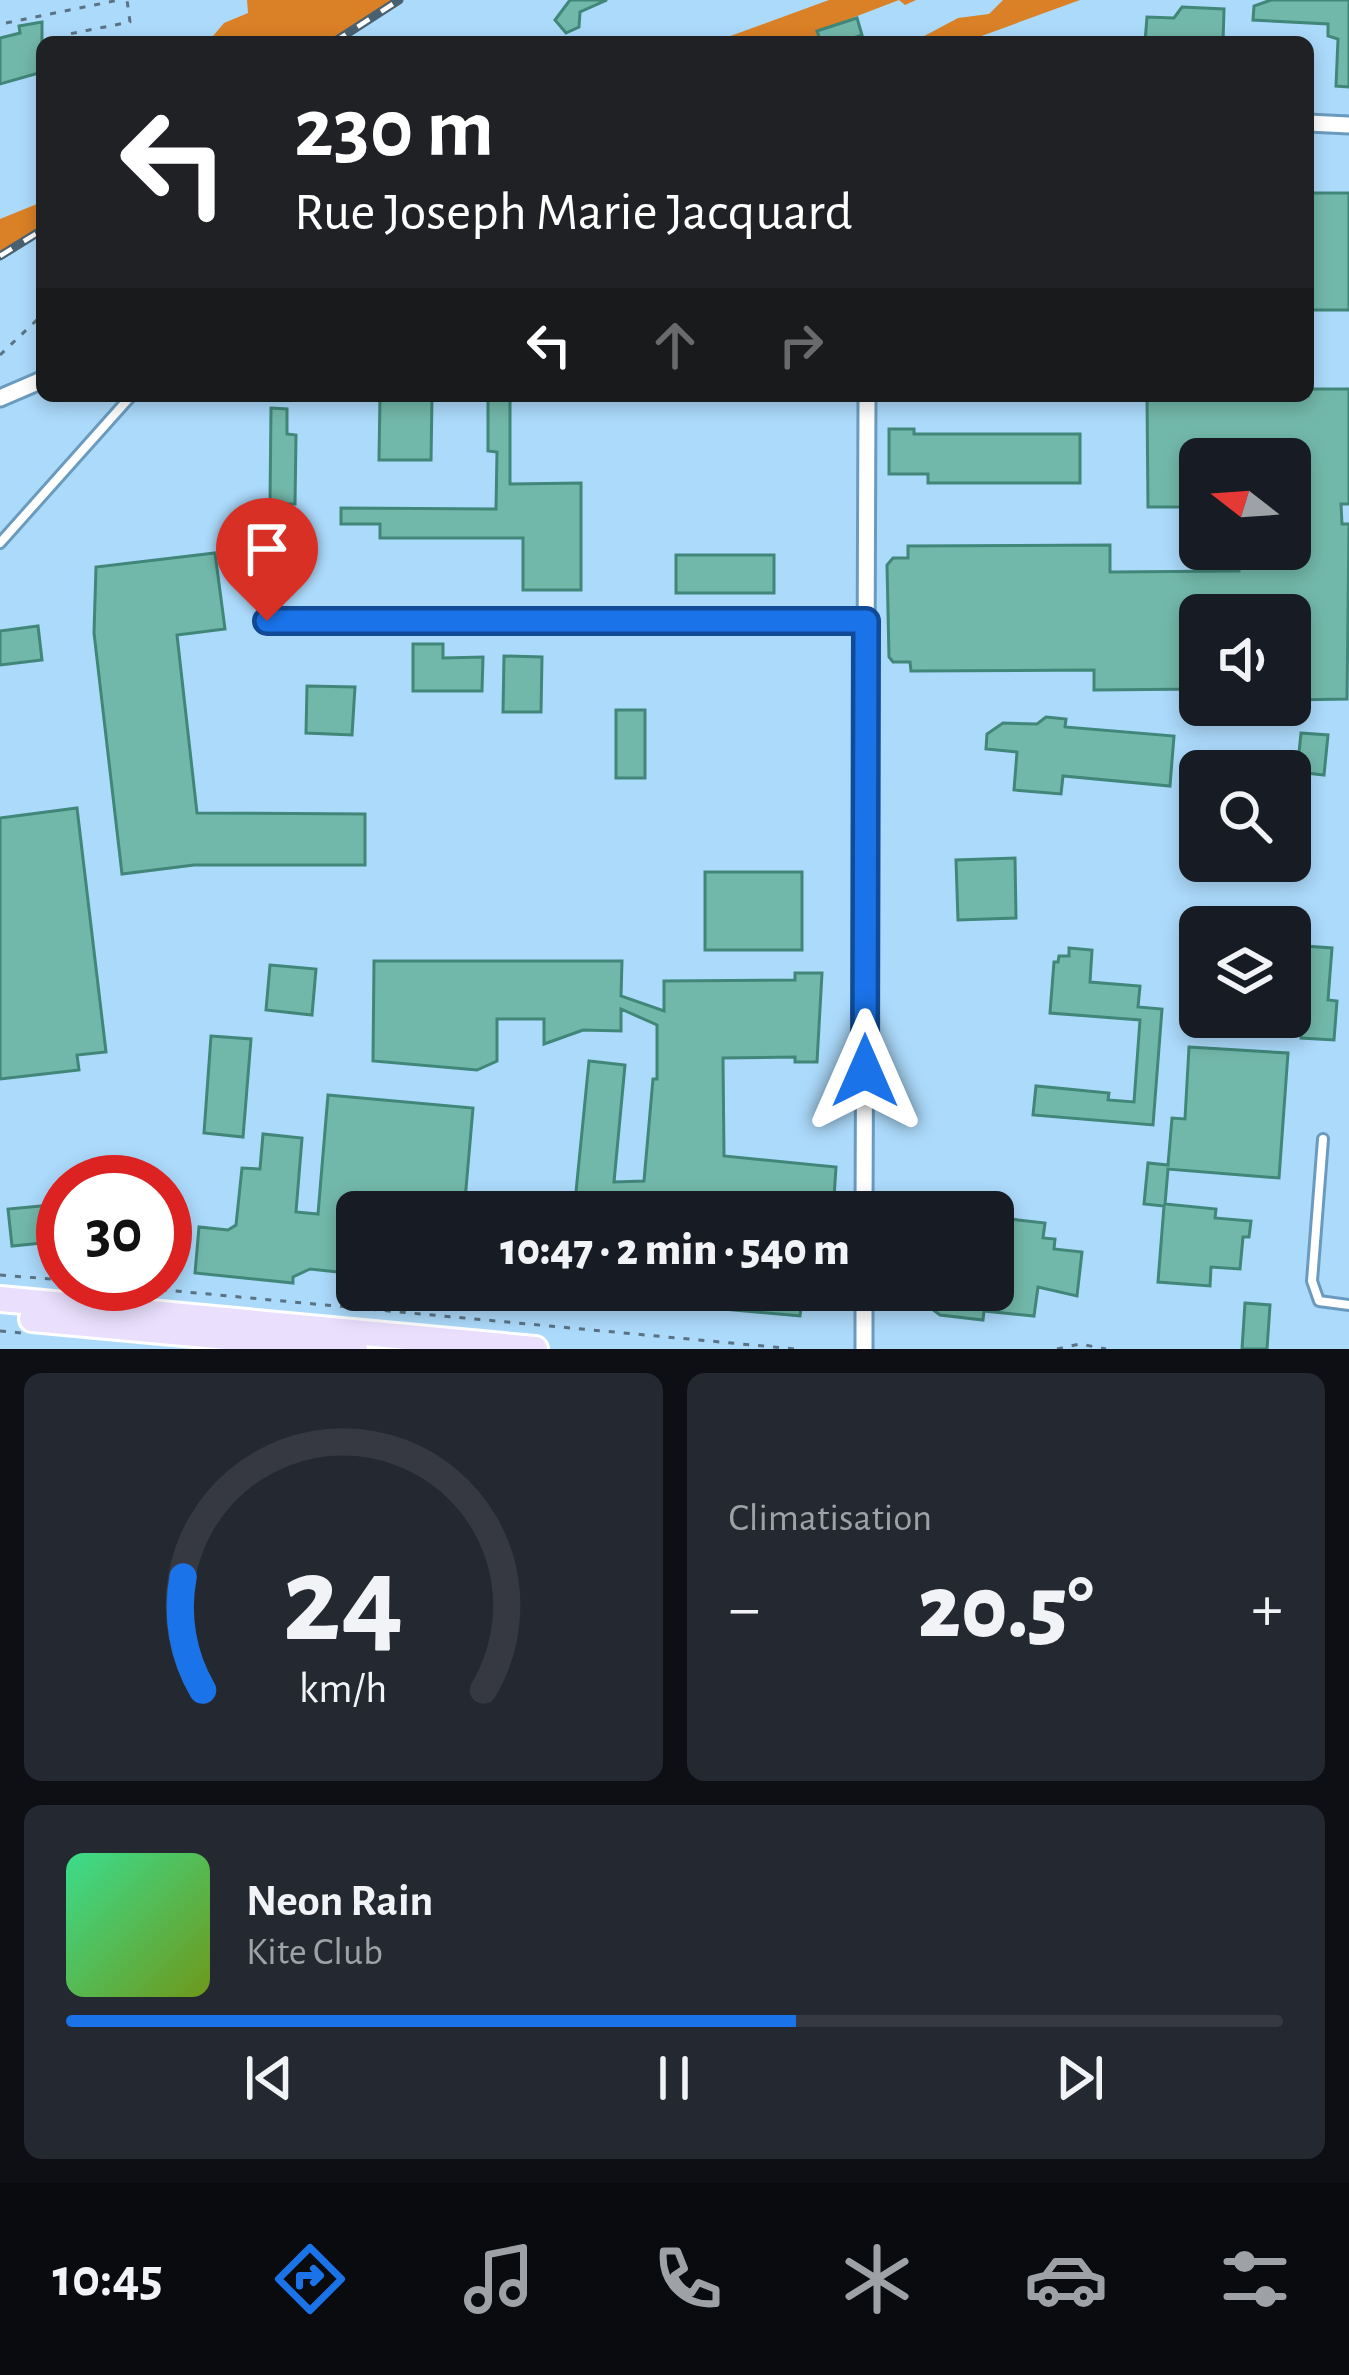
<!DOCTYPE html>
<html lang="fr">
<meta charset="utf-8">
<style>
:root{--surface:#171b24;--page:#242831;--text:#f1f3f6;--muted:#9ea1a6;--line:#363941;--accent:#1a73e8}
body{margin:0;font-family:"Alegreya Sans",sans-serif;background:var(--page);color:var(--text);height:100vh;display:flex;flex-direction:column;font-size:45px;white-space:nowrap}
*{box-sizing:border-box;margin:0}
p{font-size:39px;color:var(--muted)}
.icon{flex:none;width:66px;height:66px;fill:none;stroke:currentColor;stroke-width:2;stroke-linecap:round;stroke-linejoin:round}
.map{position:relative;height:1349px;overflow:hidden}
.panel{display:flex;flex-direction:column;gap:24px;padding:24px;background:#0d0f14;flex:1}
.panel>*{flex:none}
.top-card{position:absolute;left:36px;top:36px;width:1278px;height:366px;border-radius:18px;box-shadow:0 6px 18px #0003;background:#202124;color:#fff;overflow:hidden}
.needle{width:78px;rotate:287deg}
.fabs{position:absolute;left:1179px;top:438px;display:grid;gap:24px}
.fabs a{display:grid;place-items:center;width:132px;height:132px;border-radius:18px;background:var(--surface);box-shadow:0 6px 18px #0003;font-size:60px}
.speed{position:absolute;left:36px;top:1155px;display:flex;gap:24px;font-size:60px;font-weight:700;text-align:center}
.speed>*{display:grid;place-content:center;width:156px;height:156px;border-radius:50%;background:var(--surface);box-shadow:0 6px 18px #0003;line-height:1}
.speed .limit{border:18px solid #d22;background:#fff;color:#111}
.pin{position:absolute;display:grid;place-items:center;width:102px;height:102px;color:#fff;margin:-123px -51px;border-radius:50% 50% 50% 0;rotate:-45deg;box-shadow:0 0 12px #0007}
.pin .icon{rotate:45deg}
.me{position:absolute;width:132px;margin:-66px;rotate:0deg;stroke-linejoin:round;filter:drop-shadow(0 0 9px #0008)}
.turn{display:flex;align-items:center;gap:42px;height:252px;padding:0 60px;font-size:54px}
.turn .icon{width:156px;height:156px;stroke-width:2.5}
.turn b{display:block;font-size:84px;line-height:102px}
.lanes{display:flex;align-items:center;height:114px;padding:0 60px;background:#0003;justify-content:center;gap:60px;direction:ltr}
.lanes .off{opacity:.35}
.big{font-size:90px;font-weight:800;line-height:1.1}
.panel .widget{flex:1;display:flex;flex-direction:column;justify-content:center;gap:18px;min-width:0;padding:0 42px;border-radius:18px;background:var(--page)}
.panel .dial{align-items:center;gap:0}
.dial svg{height:312px;overflow:visible;fill:none;stroke:var(--line);stroke-width:7;stroke-linecap:round;text-anchor:middle}
.dial text{fill:var(--text);stroke:none}
.song{display:flex;align-items:center;gap:36px}
.cover{width:144px;height:144px;border-radius:18px;background:linear-gradient(135deg,hsl(150 70% 55%),hsl(80 70% 35%))}
.played{height:12px;border-radius:6px;background:linear-gradient(90deg,var(--accent) 60%,var(--line) 60%)}
.keys{display:flex;justify-content:space-around;direction:ltr}
.heat{display:flex;justify-content:space-between;align-items:center;font-size:66px;direction:ltr}
.panel .tiles{flex:1;display:grid;gap:24px;grid-template-columns:1fr 1fr}
.widget:last-child{grid-column:span 2}
.trip{position:absolute;left:336px;top:1191px;width:678px;height:120px;border-radius:18px;background:var(--surface);box-shadow:0 6px 18px #0003;font-weight:800;line-height:120px;text-align:center}
.tabs{display:flex;height:192px;justify-content:space-around;align-items:center;background:#090b0e;color:var(--muted)}
.tabs .icon{width:84px;height:84px}
.tabs .active{color:var(--accent)}
.tabs b{font-size:54px;color:var(--text)}
.map>svg:first-child{display:block}
</style>
<div class="map">
<svg width="1349" height="1349" viewBox="0 0 1349 1349">
<rect width="100%" height="100%" fill="#c4e2f8"/>
<path fill="#acdafb" fill-rule="evenodd" d="M0,0H1349V1349H0ZM42,42H1308V396H42ZM1200,459H1290V549H1200ZM1200,615H1290V705H1200ZM1200,771H1290V861H1200ZM1200,927H1290V1017H1200ZM63,1182H165V1284H63ZM357,1212H993V1290H357Z"/>
<g fill="#da8026">
<polygon points="247,0 399,0 334,42 208,42 224,23 248,13"/>
<polygon points="829,0 916,0 905,5 899,0 818,31 821,42 714,42"/>
<polygon points="1003,0 1080,0 965,42 913,42 958,18 989,14"/>
<polygon points="42,202 42,230 0,256 0,219"/>
</g>
<g fill="#72b8aa" stroke="#408679" stroke-width="3">
<polygon points="570,0 607,0 580,12 579,27 566,33 555,20"/>
<polygon points="1271,0 1349,0 1349,87 1336,86 1338,39 1328,36 1328,24 1253,20 1254,6"/>
<polygon points="1182,7 1224,9 1223,42 1145,42 1147,17 1174,18"/>
<polygon points="857,18 862,35 853,38 854,42 821,42 817,31"/>
<polygon points="42,22 42,72 0,84 0,38 20,33 19,26"/>
<rect x="1308" y="193" width="41" height="117"/>
<polygon points="1308,389 1349,389 1349,504 1341,504 1342,524 1349,524 1347,699 1290,700 1290,615 1200,615 1200,689 1094,690 1094,670 911,671 910,662 893,662 889,657 887,565 893,558 908,558 908,546 1110,545 1110,572 1239,571 1239,549 1290,549 1290,459 1200,459 1200,507 1148,507 1147,396 1308,396"/>
<polygon points="380,396 432,396 431,460 379,460"/>
<polygon points="488,396 510,396 510,484 581,483 581,590 523,590 523,538 380,538 380,524 341,524 341,508 496,509 497,452 488,451"/>
<polygon points="271,408 287,409 287,434 296,435 295,504 270,504"/>
<polygon points="889,429 914,429 914,434 1080,434 1080,483 928,483 928,474 889,474"/>
<polygon points="257,544 298,545 298,567 257,567"/>
<polygon points="215,553 225,629 177,635 197,813 365,814 365,865 194,865 122,874 94,633 96,567"/>
<rect x="676" y="555" width="98" height="38"/>
<polygon points="38,626 42,660 0,665 0,631"/>
<polygon points="413,644 443,644 443,658 483,657 482,691 413,691"/>
<polygon points="504,656 542,657 541,712 503,712"/>
<polygon points="307,686 355,687 352,735 306,733"/>
<rect x="616" y="710" width="29" height="68"/>
<polygon points="1046,717 1066,719 1065,727 1174,736 1170,786 1063,776 1061,794 1014,790 1017,752 986,749 987,734 1003,723 1037,724"/>
<polygon points="1301,733 1328,735 1324,775 1297,772"/>
<polygon points="77,808 106,1052 77,1055 79,1070 0,1079 0,818"/>
<polygon points="1015,858 1016,918 958,920 956,860"/>
<rect x="705" y="872" width="97" height="78"/>
<polygon points="1290,945 1332,948 1328,1000 1337,1001 1334,1040 1301,1038 1305,986 1290,984"/>
<polygon points="1069,948 1092,950 1090,982 1140,986 1138,1007 1162,1009 1153,1125 1033,1115 1036,1086 1109,1093 1108,1100 1134,1102 1140,1020 1050,1013 1054,962 1058,962 1059,956 1069,956"/>
<polygon points="374,961 622,961 621,996 664,1011 664,981 795,980 795,973 822,973 817,1062 795,1062 795,1057 723,1058 724,1156 836,1167 834,1198 803,1195 801,1212 574,1212 589,1061 625,1065 614,1182 644,1181 653,1079 657,1079 657,1025 621,1009 621,1031 583,1030 544,1044 544,1019 497,1019 497,1061 477,1070 373,1061"/>
<polygon points="270,965 316,969 312,1015 266,1010"/>
<polygon points="211,1036 251,1039 243,1137 204,1133"/>
<polygon points="1189,1047 1288,1053 1279,1178 1168,1169 1165,1204 1216,1209 1215,1218 1251,1221 1249,1237 1243,1237 1240,1269 1211,1267 1210,1286 1158,1282 1164,1206 1144,1204 1148,1163 1168,1165 1172,1118 1185,1119"/>
<polygon points="328,1095 473,1108 465,1200 520,1204 520,1212 357,1212 357,1274 310,1269 293,1277 293,1283 195,1273 199,1227 228,1230 236,1225 242,1168 260,1169 263,1134 302,1138 296,1212 318,1214"/>
<polygon points="63,1204 63,1241 12,1246 8,1209"/>
<polygon points="993,1217 1045,1223 1043,1238 1055,1239 1054,1249 1082,1252 1077,1296 1038,1287 1034,1316 984,1311 983,1320 940,1315 927,1305 928,1290 993,1290"/>
<polygon points="623,1290 803,1290 800,1316 622,1300"/>
<polygon points="1245,1303 1270,1305 1267,1349 1242,1349"/>
</g>
<g fill="none" stroke-linecap="round" stroke-linejoin="round">
<g stroke="#6a9bbe" stroke-width="14">
<g id="lane">
<polyline points="0,543 131,396"/>
<polyline points="1323,1139 1312,1281 1319,1301 1349,1305"/>
</g>
</g>
<g stroke="#6a9bbe" stroke-width="21">
<g id="street">
<polyline points="1308,123 1349,125"/>
<polyline points="0,398 42,380"/>
<polyline points="267,621 866,621"/>
<polyline points="864,1212 867,396"/>
<polyline points="864,1349 864,1290"/>
</g>
</g>
<g stroke="#fff" stroke-width="30">
<g id="primary">
<polyline points="0,1299 535,1349"/>
<polyline points="32,1319 355,1349"/>
</g>
</g>
<g stroke="#5a7283" stroke-width="3" stroke-dasharray="6 9" stroke-linecap="butt">
<polyline points="6,23 119,0"/>
<polyline points="58,41 69,34 130,22 127,0"/>
<polyline points="0,355 42,315"/>
<polyline points="0,1275 63,1280"/>
<polyline points="101,1284 795,1349"/>
<polyline points="0,1331 22,1333"/>
<polyline points="1057,1349 1080,1344 1106,1349"/>
</g>
<use href="#lane" stroke="#fff" stroke-width="8"/>
<use href="#street" stroke="#fff" stroke-width="15"/>
<use href="#primary" stroke="#eae0fe" stroke-width="24"/>
<g stroke="#496070" stroke-width="9">
<g id="rail">
<polyline points="334,42 399,0"/>
<polyline points="0,256 42,230"/>
</g>
</g>
<use href="#rail" stroke="#fefefe" stroke-width="4.5" stroke-dasharray="14" stroke-linecap="butt"/>
</g>
<g fill="none" stroke-linecap="round" stroke-linejoin="round">
<g stroke="#114b97" stroke-width="30">
<polyline id="route" points="267,621 866,621 865,1071"/>
</g>
<use href="#route" stroke="#1a73e8" stroke-width="21"/>
</g>
</svg>
<div class="fabs">
<a><svg class="needle" viewBox="-14 -14 28 28"><path d="M0-13l5 13h-10z" fill="#e53935"/><path d="M0 13l5-13h-10z" fill="#9ea1a6"/></svg></a>
<a><svg class="icon" aria-label="sound" viewBox="0 0 24 24"><path d="M4 9h4l5-4v14l-5-4H4zM17 9q2 3 0 6"/></svg></a>
<a><svg class="icon" aria-label="search" viewBox="0 0 24 24"><circle cx="10" cy="10" r="6"/><path d="M15 15l6 6"/></svg></a>
<a><svg class="icon" aria-label="layers" viewBox="0 0 24 24"><path d="M12 4l9 5-9 5-9-5zM3 14l9 5 9-5"/></svg></a>
</div>
<div class="speed"><div class="limit">30</div></div>
<div class="pin" style="left:267px;top:621px;background:#d93025"><svg class="icon" aria-label="arrive" viewBox="0 0 24 24"><path d="M6 21V4h12l-3 4 3 4H6"/></svg></div>
<svg class="me" style="left:865px;top:1071px" viewBox="-20 -20 40 40"><path d="M0-17L14 15 0 8-14 15z" fill="#1a73e8" stroke="#fff" stroke-width="4"/></svg>
<div class="trip">10:47 · 2 min · 540 m</div>
<div class="top-card">
<div class="turn"><svg class="icon" aria-label="left" viewBox="0 0 24 24"><path d="M17 20v-9H6M10 6l-5 5 5 5"/></svg><div><b>230 m</b>Rue Joseph Marie Jacquard</div></div>
<div class="lanes"><svg class="icon" aria-label="left" viewBox="0 0 24 24"><path d="M17 20v-9H6M10 6l-5 5 5 5"/></svg><svg class="icon off" aria-label="ahead" viewBox="0 0 24 24"><path d="M12 20V5M6 11l6-6 6 6"/></svg><svg class="icon off" aria-label="right" viewBox="0 0 24 24"><path d="M7 20v-9h11M14 6l5 5-5 5"/></svg></div>
</div>
</div>
<section class="panel">
<div class="tiles">
<div class="widget dial"><svg viewBox="0 0 100 80">
<path d="M14 69A42 42 0 1 1 86 69"/>
<path d="M14 69A42 42 0 0 1 9 40" stroke="#1a73e8"/>
<text x="50" y="56" font-size="32" font-weight="700">24</text>
<text x="50" y="72" font-size="11">km/h</text>
</svg></div>
<div class="widget"><p>Climatisation</p>
<div class="heat"><a>−</a><b class="big">20.5°</b><a>+</a></div>
</div>
<div class="widget">
<div class="song"><i class="cover"></i><div><b>Neon Rain</b><p>Kite Club</p></div></div>
<div class="played"></div>
<div class="keys"><svg class="icon" aria-label="previous" viewBox="0 0 24 24"><path d="M18 5L8 12l10 7zM5 5v14"/></svg><svg class="icon" aria-label="pause" viewBox="0 0 24 24"><path d="M8 5v14M16 5v14"/></svg><svg class="icon" aria-label="next" viewBox="0 0 24 24"><path d="M6 5l10 7-10 7zM19 5v14"/></svg></div>
</div>
</div>
</section>
<nav class="tabs">
<b>10:45</b>
<svg class="icon active" aria-label="directions" viewBox="0 0 24 24"><path d="M12 3l9 9-9 9-9-9zM9 14v-3h6M13 9l2 2-2 2"/></svg>
<svg class="icon" aria-label="music" viewBox="0 0 24 24"><path d="M9 18V5l10-2v13"/><circle cx="6" cy="18" r="3"/><circle cx="16" cy="16" r="3"/></svg>
<svg class="icon" aria-label="phone" viewBox="0 0 24 24"><path d="M5 4h4l2 5-3 2q2 4 5 5l2-3 5 2v4C11 20 4 13 5 4z"/></svg>
<svg class="icon" aria-label="climate" viewBox="0 0 24 24"><path d="M12 3v18M4 7l16 10M4 17L20 7"/></svg>
<svg class="icon" aria-label="car" viewBox="0 0 24 24"><path d="M5 17H2v-5l4-1 3-4h7l3 4 3 1v5h-3M9 17h6M6 11h13"/><circle cx="7" cy="17" r="2"/><circle cx="17" cy="17" r="2"/></svg>
<svg class="icon" aria-label="filters" viewBox="0 0 24 24"><path d="M4 7h16M4 17h16"/><circle cx="9" cy="7" r="2"/><circle cx="15" cy="17" r="2"/></svg>
</nav>
